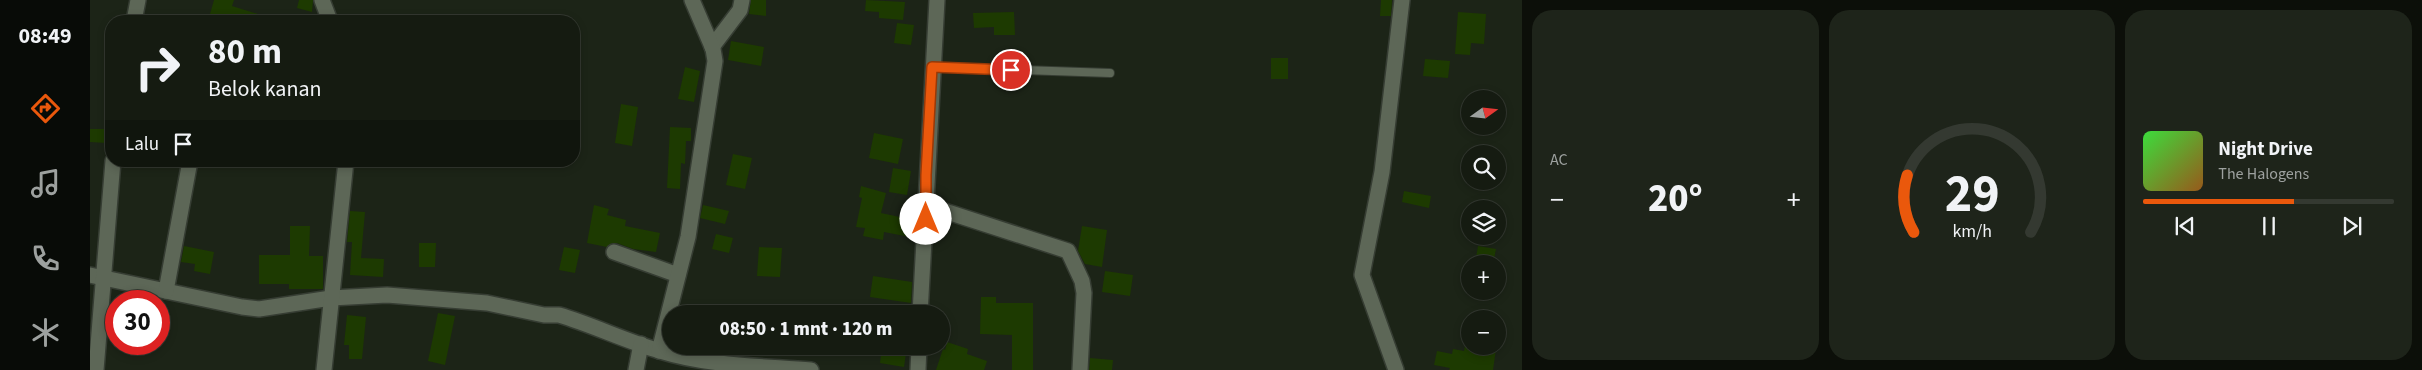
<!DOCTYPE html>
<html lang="id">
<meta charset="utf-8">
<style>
:root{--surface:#151b11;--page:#1e241a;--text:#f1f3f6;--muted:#9da19f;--line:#343931;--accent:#ea580c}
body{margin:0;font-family:"Source Sans 3",sans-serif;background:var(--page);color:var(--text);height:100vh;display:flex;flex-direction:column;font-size:19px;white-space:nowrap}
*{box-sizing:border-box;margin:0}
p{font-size:16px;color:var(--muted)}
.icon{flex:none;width:28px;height:28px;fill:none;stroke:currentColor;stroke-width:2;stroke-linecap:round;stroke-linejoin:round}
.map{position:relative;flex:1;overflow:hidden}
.panel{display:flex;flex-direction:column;gap:10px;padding:10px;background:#0c0f09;width:900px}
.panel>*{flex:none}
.guide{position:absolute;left:15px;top:15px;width:475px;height:152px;border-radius:20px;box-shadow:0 2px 8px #0003,0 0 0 1px var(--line);background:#151b11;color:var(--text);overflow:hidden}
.needle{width:32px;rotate:75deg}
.fabs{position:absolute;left:1371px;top:90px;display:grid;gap:10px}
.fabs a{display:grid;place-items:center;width:45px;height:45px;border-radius:50%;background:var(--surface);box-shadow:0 2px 8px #0003,0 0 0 1px var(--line);font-size:25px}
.speed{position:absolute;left:15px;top:290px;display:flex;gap:10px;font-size:25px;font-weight:700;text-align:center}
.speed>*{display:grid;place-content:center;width:65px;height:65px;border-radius:50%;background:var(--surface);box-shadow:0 2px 8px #0003,0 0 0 1px var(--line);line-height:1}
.speed .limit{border:8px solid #d22;background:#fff;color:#111}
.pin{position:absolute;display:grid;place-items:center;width:42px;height:42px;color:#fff;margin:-21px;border:2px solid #fff;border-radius:50%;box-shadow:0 1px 5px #0007}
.me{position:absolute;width:55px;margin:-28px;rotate:0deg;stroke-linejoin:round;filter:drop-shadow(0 0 4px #0008)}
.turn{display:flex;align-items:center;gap:18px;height:105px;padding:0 20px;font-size:22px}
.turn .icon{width:65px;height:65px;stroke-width:2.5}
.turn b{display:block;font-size:35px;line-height:42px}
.then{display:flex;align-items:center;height:48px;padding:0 20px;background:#0003;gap:10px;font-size:19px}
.big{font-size:38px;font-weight:800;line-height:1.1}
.panel .tile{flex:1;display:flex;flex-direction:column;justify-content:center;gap:8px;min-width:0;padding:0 18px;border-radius:20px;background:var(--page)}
.panel .dial{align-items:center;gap:0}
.dial svg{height:130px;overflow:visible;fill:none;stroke:var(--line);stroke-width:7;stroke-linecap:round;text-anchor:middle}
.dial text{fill:var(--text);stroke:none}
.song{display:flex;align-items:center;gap:15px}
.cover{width:60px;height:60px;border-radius:8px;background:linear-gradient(135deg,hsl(120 70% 55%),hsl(30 70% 35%))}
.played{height:5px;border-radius:2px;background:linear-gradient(90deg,var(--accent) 60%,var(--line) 60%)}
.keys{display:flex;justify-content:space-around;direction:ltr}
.heat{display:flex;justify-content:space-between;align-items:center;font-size:28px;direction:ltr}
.panel .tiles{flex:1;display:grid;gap:10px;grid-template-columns:repeat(3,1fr)}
.trip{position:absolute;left:572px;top:305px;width:288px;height:50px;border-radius:25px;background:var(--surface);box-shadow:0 2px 8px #0003,0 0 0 1px var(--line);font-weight:800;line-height:50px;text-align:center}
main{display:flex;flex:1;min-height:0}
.tab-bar{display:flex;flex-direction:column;width:90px;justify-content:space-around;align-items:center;background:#080b07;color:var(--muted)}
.tab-bar .icon{width:35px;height:35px}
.tab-bar .on{color:var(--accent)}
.tab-bar b{font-size:22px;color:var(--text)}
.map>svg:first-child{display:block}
</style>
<main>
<nav class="tab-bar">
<b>08:49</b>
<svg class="icon on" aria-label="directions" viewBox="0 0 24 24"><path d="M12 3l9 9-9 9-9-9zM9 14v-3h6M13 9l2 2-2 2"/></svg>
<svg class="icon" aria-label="music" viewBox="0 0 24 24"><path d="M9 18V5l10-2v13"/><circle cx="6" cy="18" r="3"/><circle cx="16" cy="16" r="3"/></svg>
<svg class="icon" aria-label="phone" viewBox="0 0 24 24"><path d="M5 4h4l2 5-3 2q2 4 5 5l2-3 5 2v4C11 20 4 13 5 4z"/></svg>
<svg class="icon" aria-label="climate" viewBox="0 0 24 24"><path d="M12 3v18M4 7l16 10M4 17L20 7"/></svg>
</nav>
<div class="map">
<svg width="1432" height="370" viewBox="0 0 1432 370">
<rect width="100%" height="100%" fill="#1c2417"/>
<g fill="#1d3a01">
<polygon points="124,0 144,0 142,6 184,19 184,21 118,21"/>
<polygon points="209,0 223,0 222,12 207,8"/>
<polygon points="661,0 676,0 676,16 659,14"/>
<polygon points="776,0 815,2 813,20 789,18 789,12 775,11"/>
<polygon points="1291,0 1302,0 1301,16 1290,16"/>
<polygon points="924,12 925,35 904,35 904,27 884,28 883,13"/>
<polygon points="1368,12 1396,14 1394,44 1381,43 1380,55 1365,54"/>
<polygon points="807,23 824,25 821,45 804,43"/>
<polygon points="641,41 674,47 671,66 638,60"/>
<rect x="1181" y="58" width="17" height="21"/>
<polygon points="1335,59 1360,61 1358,78 1333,76"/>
<polygon points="595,67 610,71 604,102 588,99"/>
<polygon points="531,104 548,107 542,146 525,143"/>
<polygon points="580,127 601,128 601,141 596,141 595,164 591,163 590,189 577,188"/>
<polygon points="0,129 17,129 17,143 0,142"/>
<polygon points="784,133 813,139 808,164 779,158"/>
<polygon points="643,154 662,158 655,189 636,185"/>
<polygon points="803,168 821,171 817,195 799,192"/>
<polygon points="771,186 796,193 791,213 824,220 820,237 794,232 793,240 773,236 775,228 766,227 772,198 769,197"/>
<polygon points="1314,191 1341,196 1339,208 1312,202"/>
<polygon points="504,205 519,209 517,215 536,220 535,226 570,233 566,252 543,249 527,243 522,243 517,247 497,243"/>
<polygon points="613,205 639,211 635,224 610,218"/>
<polygon points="260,211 275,212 271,258 294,259 293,277 260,275 262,242 257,242"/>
<polygon points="200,226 220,226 219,256 233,256 233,289 199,289 199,284 169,284 169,255 200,255"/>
<polygon points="992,226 1017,230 1012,267 995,264 988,251"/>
<polygon points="626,234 643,238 639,253 622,249"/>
<polygon points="329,243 346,243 345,267 329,267"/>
<polygon points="94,246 124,252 120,274 104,271 105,264 91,262"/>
<polygon points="1388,246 1406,249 1403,264 1385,264"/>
<polygon points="474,247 490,250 485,273 469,270"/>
<polygon points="669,247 692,248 690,277 667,276"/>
<polygon points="1015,271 1043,275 1040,296 1012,292"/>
<polygon points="783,276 822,282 821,303 780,297"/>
<polygon points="891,297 906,297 906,303 943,303 943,370 922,370 922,335 890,334"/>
<polygon points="348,313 365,316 355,365 338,361"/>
<polygon points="257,315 276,317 272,359 259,359 259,345 254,345"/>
<polygon points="857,342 878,349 877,354 897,361 894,370 846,370 853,349 855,350"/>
<polygon points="792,346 817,346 814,367 790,363"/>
<polygon points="1375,346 1406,349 1403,370 1359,370 1360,368 1344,365 1347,351 1362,354 1363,349 1374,351"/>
<polygon points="1000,358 1023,360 1022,370 999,370"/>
</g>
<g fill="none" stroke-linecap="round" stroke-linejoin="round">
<g stroke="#363d33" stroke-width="10">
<polyline id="lane" points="843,67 1020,73"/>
</g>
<g stroke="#363d33" stroke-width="18">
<g id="street">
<polyline points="232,0 240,21"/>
<polyline points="44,21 48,0"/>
<polyline points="622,47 650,10 652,0"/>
<polyline points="836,205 978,251 992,281 994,293 990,370"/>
<polyline points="524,252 588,275"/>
<path d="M0,275L152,307L169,309L241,298L297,295L397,303L454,315H469C503,325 535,341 570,351C619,366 670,366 721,370"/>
<polyline points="76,291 100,161"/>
<polyline points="830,314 847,0"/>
<polyline points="569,351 598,237 625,61 623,49 602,0"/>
<polyline points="6,370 23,161"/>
<polyline points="234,370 256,161"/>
<polyline points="546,370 551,344"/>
<polyline points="828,370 829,346"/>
<polyline points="1306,370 1272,275 1292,172 1312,0"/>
</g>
</g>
<use href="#lane" stroke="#5d6757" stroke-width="8"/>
<use href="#street" stroke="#5d6757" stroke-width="15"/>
</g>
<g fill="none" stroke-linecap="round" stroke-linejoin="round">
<g stroke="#983908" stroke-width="12">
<polyline id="route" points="836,219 836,175 842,67 921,70"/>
</g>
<use href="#route" stroke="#ea580c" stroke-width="9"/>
</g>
</svg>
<div class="fabs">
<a><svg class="needle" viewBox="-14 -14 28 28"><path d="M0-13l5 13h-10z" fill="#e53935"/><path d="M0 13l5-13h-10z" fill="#9da19f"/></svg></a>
<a><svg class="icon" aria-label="search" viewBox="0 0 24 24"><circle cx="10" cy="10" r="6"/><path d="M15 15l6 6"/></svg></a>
<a><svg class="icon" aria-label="layers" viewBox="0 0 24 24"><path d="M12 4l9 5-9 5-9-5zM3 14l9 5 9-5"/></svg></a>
<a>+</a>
<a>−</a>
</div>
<div class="speed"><div class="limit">30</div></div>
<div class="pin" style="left:921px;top:70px;background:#d93025"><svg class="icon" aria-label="arrive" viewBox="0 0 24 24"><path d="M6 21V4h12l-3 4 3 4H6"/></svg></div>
<svg class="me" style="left:836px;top:219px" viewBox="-20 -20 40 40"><circle r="19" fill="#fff"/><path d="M0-13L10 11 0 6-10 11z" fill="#ea580c"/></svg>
<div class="trip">08:50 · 1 mnt · 120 m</div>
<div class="guide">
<div class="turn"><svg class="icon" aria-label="right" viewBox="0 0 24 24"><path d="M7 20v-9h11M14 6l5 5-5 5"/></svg><div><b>80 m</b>Belok kanan</div></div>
<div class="then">Lalu<svg class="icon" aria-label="arrive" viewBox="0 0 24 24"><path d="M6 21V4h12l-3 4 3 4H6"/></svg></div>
</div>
</div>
<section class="panel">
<div class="tiles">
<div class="tile"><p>AC</p>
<div class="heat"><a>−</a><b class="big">20°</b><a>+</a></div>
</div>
<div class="tile dial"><svg viewBox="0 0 100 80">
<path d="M14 69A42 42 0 1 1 86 69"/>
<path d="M14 69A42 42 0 0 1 10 34" stroke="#ea580c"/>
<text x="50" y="56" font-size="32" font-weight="700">29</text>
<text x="50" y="72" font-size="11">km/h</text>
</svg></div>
<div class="tile">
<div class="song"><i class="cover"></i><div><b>Night Drive</b><p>The Halogens</p></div></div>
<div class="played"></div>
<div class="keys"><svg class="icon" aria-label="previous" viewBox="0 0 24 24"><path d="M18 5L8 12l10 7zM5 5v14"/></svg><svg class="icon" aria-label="pause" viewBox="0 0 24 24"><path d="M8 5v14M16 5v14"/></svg><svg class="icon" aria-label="next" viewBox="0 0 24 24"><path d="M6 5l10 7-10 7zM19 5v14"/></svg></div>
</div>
</div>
</section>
</main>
